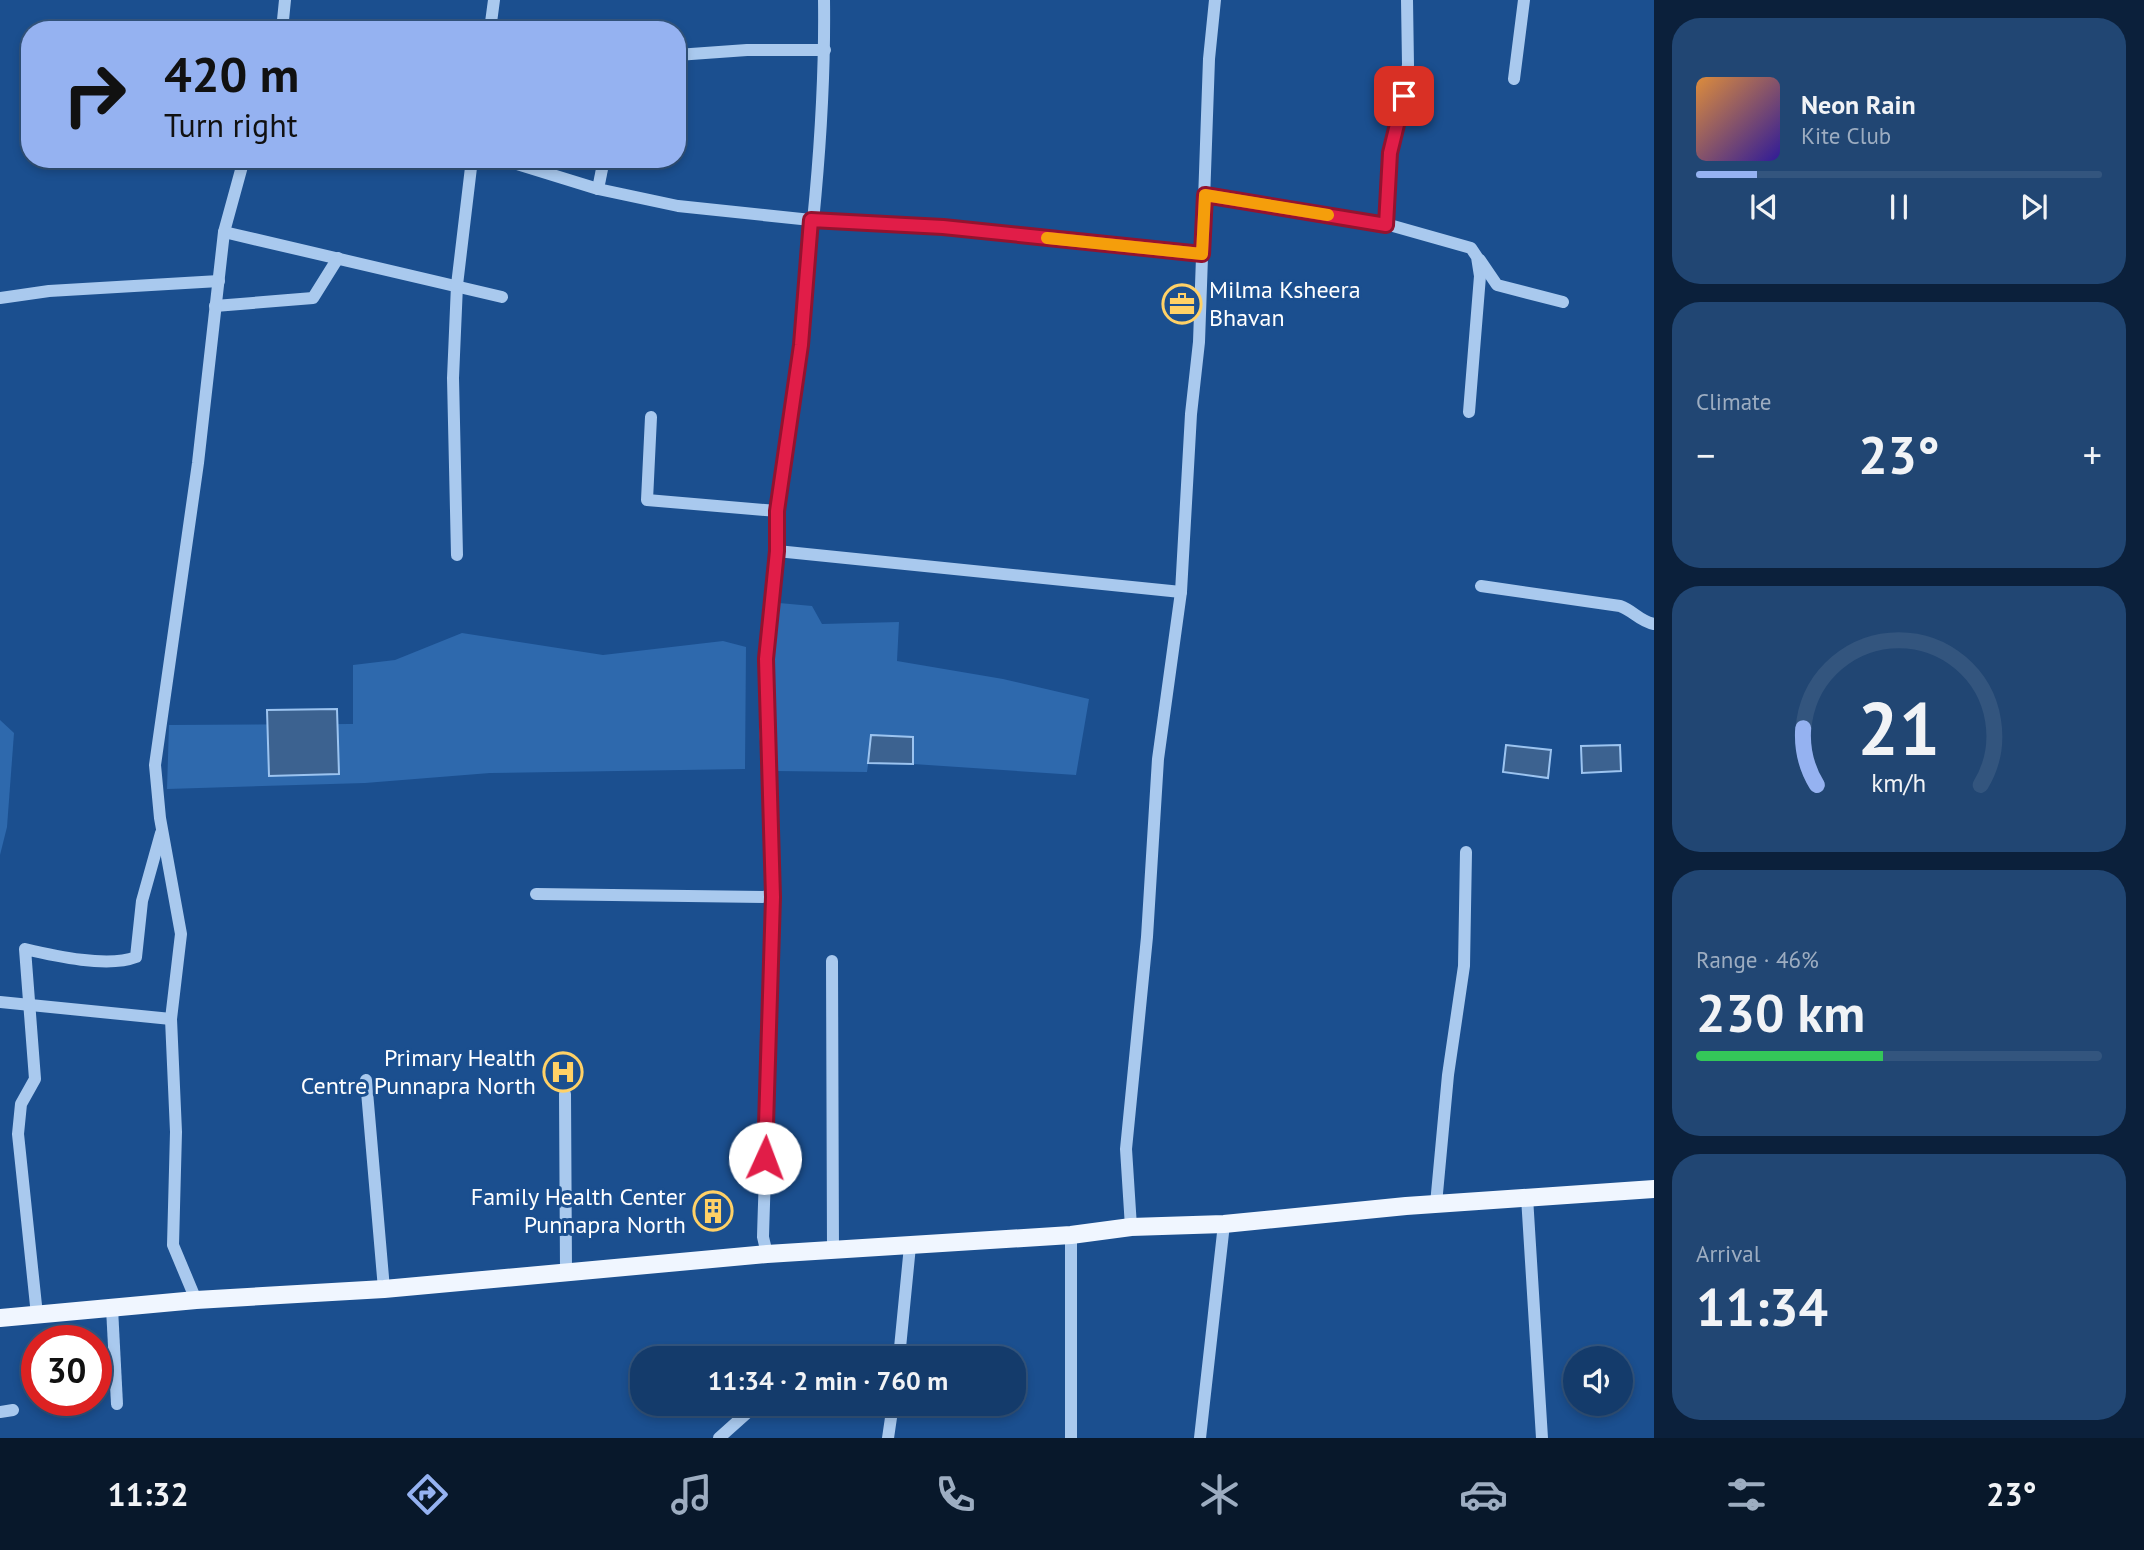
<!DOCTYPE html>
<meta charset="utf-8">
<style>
:root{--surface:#143b6b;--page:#214673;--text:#f1f3f6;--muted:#9dadc1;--line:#33557e;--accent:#95b2f1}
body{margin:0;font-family:"PT Sans",sans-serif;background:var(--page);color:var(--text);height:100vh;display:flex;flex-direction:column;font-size:26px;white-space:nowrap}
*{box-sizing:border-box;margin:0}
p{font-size:23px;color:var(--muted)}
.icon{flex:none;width:38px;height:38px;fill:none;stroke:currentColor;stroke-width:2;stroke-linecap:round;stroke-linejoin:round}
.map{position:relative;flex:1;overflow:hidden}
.side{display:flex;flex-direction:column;gap:18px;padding:18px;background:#0b203b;width:490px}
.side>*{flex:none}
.guide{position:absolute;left:21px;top:21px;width:665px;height:147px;border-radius:28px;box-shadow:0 4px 10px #0003,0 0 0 2px var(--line);background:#95b2f1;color:#111;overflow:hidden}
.controls{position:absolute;left:1563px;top:1346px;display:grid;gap:14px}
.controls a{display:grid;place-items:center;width:70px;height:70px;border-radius:50%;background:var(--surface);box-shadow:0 4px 10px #0003,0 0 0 2px var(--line);font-size:35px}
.speed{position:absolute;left:21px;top:1325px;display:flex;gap:14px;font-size:35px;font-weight:700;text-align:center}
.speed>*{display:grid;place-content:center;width:91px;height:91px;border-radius:50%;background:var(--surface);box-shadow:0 4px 10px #0003,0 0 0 2px var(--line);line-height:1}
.speed .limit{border:10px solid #d22;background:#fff;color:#111}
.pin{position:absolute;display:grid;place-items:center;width:60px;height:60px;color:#fff;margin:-30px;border-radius:14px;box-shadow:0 4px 10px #0006}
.me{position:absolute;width:77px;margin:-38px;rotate:2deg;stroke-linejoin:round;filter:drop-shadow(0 0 5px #0008)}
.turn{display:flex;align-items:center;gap:24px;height:147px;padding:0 28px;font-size:32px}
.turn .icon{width:91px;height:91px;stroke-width:2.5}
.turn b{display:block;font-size:49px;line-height:60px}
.big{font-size:52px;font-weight:600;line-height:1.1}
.side .widget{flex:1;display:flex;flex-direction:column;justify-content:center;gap:10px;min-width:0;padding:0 24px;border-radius:28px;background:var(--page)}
.side .dial{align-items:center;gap:0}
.dial svg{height:182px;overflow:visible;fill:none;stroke:var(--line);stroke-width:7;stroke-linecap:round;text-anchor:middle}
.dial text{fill:var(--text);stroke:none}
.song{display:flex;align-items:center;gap:21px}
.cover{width:84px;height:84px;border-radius:10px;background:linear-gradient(135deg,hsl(30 70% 55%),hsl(250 70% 35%))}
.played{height:7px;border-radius:4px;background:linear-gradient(90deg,var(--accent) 15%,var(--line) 15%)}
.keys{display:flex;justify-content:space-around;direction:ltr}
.heat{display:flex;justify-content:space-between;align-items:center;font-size:38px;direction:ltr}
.charge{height:10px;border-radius:5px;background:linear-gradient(90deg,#34c759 46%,var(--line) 0)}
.trip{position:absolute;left:630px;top:1346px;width:396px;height:70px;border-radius:28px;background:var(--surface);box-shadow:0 4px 10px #0003,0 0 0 2px var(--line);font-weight:600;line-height:70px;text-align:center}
.dock{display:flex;height:112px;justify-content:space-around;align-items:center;background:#08182b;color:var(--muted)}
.dock .icon{width:49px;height:49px}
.dock .current{color:var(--accent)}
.dock b{font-size:32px;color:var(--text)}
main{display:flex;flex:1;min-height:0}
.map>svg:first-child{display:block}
</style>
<main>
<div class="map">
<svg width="1654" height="1438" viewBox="0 0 1654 1438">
<rect width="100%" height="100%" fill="#1b4f8f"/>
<g fill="#2e69ad">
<polygon points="779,603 812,606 822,624 899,622 897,661 1003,679 1089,699 1076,775 913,764 913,737 872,735 867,772 774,771 772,677"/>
<polygon points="462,633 603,655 723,641 746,647 745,769 490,773 365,783 167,789 169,725 353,724 353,665 395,660"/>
<polygon points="0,720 14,733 7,827 0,855"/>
</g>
<g fill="#3c6290" stroke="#9cc4f0" stroke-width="2">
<polygon points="337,709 339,774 269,776 267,710"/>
<polygon points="871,735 913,737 913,764 868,763"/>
<polygon points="1506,745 1551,750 1548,778 1503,772"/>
<polygon points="1620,745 1621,771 1582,773 1581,746"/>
</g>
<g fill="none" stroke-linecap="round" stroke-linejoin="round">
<g stroke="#a9c9ee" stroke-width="12">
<polyline points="282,30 285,0"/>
<polyline points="490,30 494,0"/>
<polyline points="677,55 747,50 825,50"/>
<polyline points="1514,79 1524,0"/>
<polyline points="501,159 598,189 678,206 811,220 943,227 1202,254"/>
<polyline points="598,189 604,159"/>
<polyline points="1205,195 1386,224 1471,248 1477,257 1480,276 1469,412"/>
<polyline points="1386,224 1390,153 1408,65 1407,0"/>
<polyline points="224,232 502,297"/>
<polyline points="1480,260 1497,285 1563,302"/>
<polyline points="0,298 49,291 219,281"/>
<polyline points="215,306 313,298 338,258"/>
<polyline points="651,417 647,500 777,511"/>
<polyline points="777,551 1181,592"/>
<polyline points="457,555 453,378 457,285 472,159"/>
<path d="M1481,586L1620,606C1634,611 1639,621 1654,624"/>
<polyline points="536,894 773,897"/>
<polyline points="832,961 833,1251"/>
<polyline points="0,1002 171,1019"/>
<polyline points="366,1080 384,1289"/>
<polyline points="565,1094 566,1271"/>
<polyline points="1527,1197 1542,1438"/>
<polyline points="1436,1204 1448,1075 1464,966 1466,852"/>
<polyline points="1131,1227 1126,1149 1147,937 1158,759 1181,592 1191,414 1199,342 1209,59 1215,0"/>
<path d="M767,1254L763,1237C766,1123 774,1008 773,894C772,816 762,736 766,658C779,438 827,220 824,0"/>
<polyline points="196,1300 173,1245 176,1132 171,1019 181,934 160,818 155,765 198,463 224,232 244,159"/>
<polyline points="112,1308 117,1404"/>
<path d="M37,1315L18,1134L21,1104L35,1079L25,949C55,956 108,968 136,957L142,901L161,833"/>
<polyline points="866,1358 900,1355"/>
<polyline points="899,1358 910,1246"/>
<polyline points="0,1412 13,1410"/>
<polyline points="719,1438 757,1404"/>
<polyline points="888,1438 893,1404"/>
<polyline points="1071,1438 1071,1235"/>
<polyline points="1200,1438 1224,1224"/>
</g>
<polyline stroke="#f0f6ff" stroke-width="18" points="0,1318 196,1300 384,1289 767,1254 1071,1235 1131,1227 1224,1224 1406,1206 1654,1189"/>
</g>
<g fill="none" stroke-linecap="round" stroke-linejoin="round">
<g stroke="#92132f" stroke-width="18">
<polyline id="route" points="765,1158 773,897 766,659 777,551 777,511 801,345 811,220 943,227 1202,254 1205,195 1386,225 1390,153 1404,96"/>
</g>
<use href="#route" stroke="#e11d48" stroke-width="12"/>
<polyline stroke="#f59e0b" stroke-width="12" points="1047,238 1202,254 1205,195 1328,215"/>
</g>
<defs>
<g id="office-ring" transform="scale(2.0125)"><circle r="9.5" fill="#1b4f8f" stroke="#ffd166" stroke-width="1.5"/><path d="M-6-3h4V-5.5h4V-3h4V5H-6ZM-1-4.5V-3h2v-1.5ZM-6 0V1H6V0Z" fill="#ffd166"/></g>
<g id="hospital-ring" transform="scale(2.0125)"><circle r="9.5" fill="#1b4f8f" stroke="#ffd166" stroke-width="1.5"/><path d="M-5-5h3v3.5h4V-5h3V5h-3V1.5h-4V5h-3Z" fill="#ffd166"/></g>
<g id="building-ring" transform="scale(2.0125)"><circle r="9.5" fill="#1b4f8f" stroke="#ffd166" stroke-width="1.5"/><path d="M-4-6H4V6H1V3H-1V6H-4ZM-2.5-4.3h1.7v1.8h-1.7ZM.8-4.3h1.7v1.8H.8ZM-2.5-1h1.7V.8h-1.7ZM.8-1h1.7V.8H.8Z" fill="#ffd166"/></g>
</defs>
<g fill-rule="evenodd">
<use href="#office-ring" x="1182" y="304"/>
<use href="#hospital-ring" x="563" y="1072"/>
<use href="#building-ring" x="713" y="1211"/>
</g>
<g text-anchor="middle" stroke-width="6" stroke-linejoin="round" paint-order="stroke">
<g font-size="24" fill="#fff" stroke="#1b4f8f" text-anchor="end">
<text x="1209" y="298" text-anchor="start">Milma Ksheera<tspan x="1209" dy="28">Bhavan</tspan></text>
<text x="536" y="1066">Primary Health<tspan x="536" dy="28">Centre Punnapra North</tspan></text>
<text x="686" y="1205">Family Health Center<tspan x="686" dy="28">Punnapra North</tspan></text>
</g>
</g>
</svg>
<div class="controls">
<a><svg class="icon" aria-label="sound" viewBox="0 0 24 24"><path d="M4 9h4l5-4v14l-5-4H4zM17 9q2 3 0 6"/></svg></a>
</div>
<div class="speed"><div class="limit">30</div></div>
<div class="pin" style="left:1404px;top:96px;background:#d93025"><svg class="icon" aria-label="arrive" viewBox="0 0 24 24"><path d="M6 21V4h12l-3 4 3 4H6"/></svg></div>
<svg class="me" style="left:765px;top:1158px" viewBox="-20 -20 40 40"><circle r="19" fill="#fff"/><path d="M0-13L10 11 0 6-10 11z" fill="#e11d48"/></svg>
<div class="trip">11:34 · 2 min · 760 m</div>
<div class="guide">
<div class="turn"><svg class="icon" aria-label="right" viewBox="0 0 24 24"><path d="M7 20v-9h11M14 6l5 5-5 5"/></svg><div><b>420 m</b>Turn right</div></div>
</div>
</div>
<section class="side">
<div class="widget">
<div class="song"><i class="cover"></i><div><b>Neon Rain</b><p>Kite Club</p></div></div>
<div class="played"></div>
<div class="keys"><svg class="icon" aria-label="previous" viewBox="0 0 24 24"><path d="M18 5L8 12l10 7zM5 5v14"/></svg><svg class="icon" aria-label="pause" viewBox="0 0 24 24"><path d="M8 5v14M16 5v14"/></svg><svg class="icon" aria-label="next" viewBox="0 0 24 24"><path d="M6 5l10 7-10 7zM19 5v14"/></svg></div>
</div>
<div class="widget"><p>Climate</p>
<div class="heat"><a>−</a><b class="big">23°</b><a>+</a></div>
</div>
<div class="widget dial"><svg viewBox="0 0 100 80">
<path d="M14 69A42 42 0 1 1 86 69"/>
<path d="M14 69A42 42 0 0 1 8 44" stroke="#95b2f1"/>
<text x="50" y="56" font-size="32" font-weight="700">21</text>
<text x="50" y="72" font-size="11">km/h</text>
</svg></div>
<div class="widget"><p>Range · 46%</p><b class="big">230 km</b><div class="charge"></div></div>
<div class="widget"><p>Arrival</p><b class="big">11:34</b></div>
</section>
</main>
<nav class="dock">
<b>11:32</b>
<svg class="icon current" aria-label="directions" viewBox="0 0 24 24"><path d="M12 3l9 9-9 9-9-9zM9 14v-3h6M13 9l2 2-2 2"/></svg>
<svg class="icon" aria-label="music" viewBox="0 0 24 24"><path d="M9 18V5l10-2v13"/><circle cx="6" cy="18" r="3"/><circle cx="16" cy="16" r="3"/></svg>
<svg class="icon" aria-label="phone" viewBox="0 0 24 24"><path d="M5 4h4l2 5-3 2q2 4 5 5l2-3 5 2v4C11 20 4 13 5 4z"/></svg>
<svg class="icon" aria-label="climate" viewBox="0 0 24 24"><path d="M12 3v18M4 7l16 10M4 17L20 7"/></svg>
<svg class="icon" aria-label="car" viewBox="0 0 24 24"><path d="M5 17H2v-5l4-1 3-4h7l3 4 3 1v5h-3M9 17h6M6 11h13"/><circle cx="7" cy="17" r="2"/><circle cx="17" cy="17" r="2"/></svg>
<svg class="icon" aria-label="filters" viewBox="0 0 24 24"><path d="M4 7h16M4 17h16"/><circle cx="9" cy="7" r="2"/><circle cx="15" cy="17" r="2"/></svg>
<b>23°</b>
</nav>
